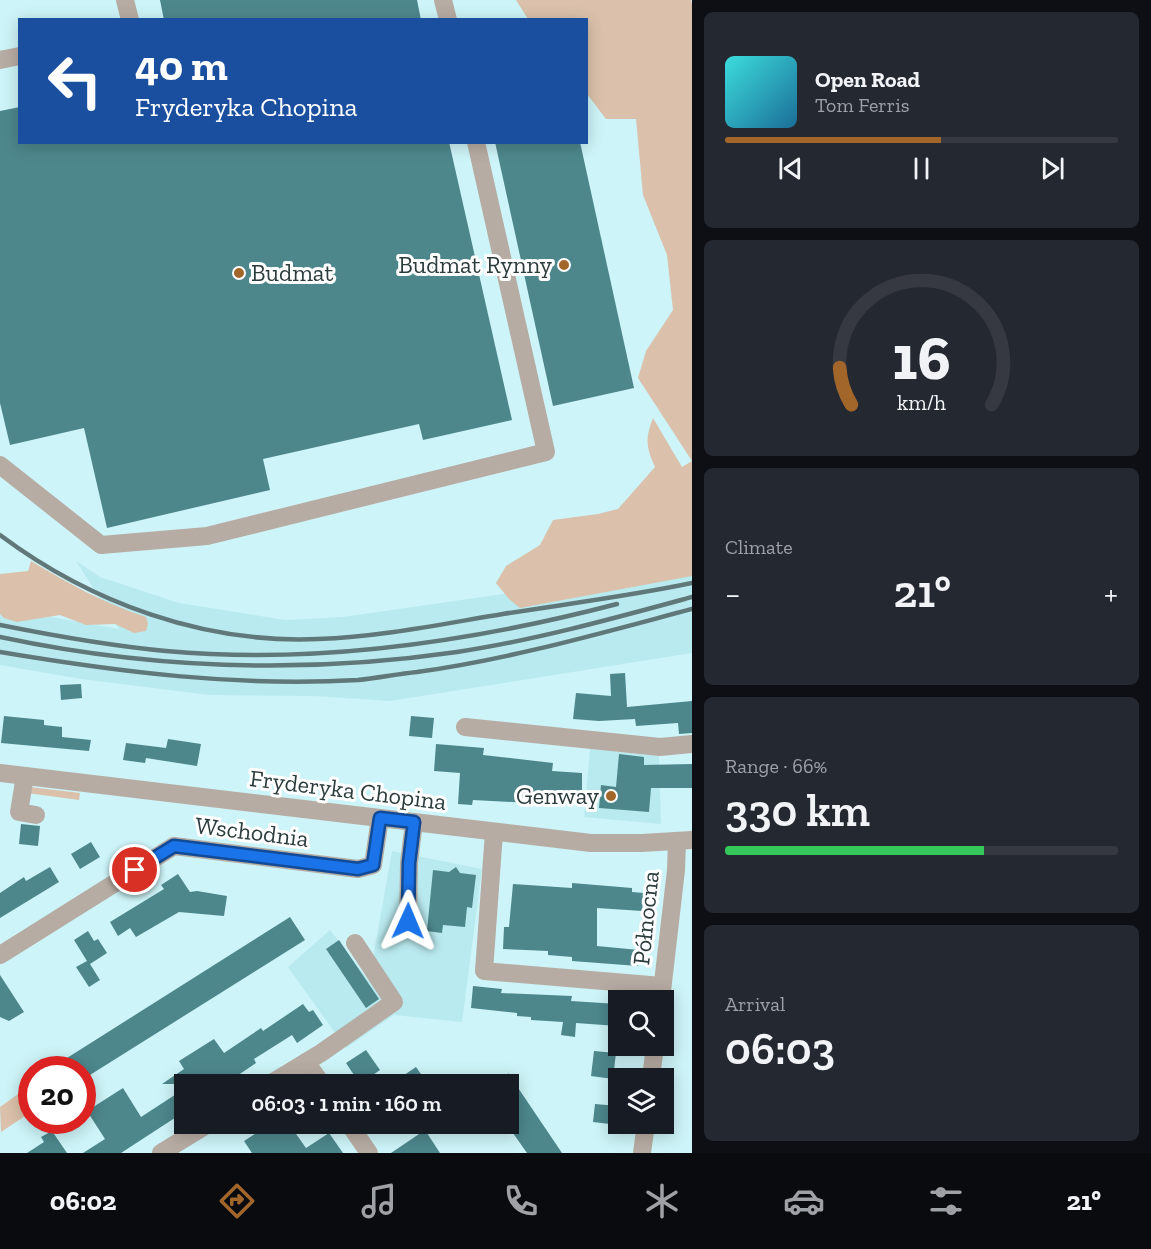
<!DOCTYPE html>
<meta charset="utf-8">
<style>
:root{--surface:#171b24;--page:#242831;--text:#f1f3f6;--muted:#9ea1a6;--line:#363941;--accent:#a3662a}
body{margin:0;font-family:"Zilla Slab",serif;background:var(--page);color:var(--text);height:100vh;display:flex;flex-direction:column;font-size:22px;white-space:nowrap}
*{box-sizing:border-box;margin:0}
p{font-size:20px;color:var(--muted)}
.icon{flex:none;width:33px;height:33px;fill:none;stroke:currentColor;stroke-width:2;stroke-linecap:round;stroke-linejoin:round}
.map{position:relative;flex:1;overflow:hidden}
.details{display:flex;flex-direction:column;gap:12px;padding:12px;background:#0d0f14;width:459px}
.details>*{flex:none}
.guide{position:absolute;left:18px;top:18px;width:570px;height:126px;border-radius:0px;box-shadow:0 3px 15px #0003;background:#1a4fa0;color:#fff;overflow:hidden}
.controls{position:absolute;left:608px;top:990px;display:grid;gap:12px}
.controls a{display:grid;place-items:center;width:66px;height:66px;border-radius:0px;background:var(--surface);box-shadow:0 3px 15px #0003;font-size:30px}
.speed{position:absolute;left:18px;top:1056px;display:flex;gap:12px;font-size:30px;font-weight:700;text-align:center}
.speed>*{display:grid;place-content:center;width:78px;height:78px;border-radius:50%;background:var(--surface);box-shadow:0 3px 15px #0003;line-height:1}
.speed .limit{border:9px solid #d22;background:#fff;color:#111}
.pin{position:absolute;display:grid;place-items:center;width:51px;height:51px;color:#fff;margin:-26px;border:3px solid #fff;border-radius:50%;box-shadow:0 2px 6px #0007}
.me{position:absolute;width:66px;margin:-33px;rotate:1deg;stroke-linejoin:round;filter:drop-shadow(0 0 4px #0008)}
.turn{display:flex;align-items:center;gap:21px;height:126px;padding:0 18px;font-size:27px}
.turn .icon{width:78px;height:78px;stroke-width:2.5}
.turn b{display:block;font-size:42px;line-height:51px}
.big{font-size:45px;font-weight:600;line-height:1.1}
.details .card{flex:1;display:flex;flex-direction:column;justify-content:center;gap:9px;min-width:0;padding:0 21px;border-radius:9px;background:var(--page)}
.details .dial{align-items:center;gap:0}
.dial svg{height:156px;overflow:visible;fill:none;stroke:var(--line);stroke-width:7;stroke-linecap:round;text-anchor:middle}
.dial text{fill:var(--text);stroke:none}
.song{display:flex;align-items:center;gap:18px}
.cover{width:72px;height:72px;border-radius:9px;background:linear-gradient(135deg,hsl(180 70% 55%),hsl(200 70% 35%))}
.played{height:6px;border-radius:3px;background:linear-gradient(90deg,var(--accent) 55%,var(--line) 55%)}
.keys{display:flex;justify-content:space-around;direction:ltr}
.heat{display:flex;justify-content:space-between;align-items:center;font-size:33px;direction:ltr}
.charge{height:9px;border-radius:4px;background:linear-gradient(90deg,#34c759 66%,var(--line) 0)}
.trip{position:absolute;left:174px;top:1074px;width:345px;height:60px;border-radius:0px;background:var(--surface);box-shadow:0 3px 15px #0003;font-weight:600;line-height:60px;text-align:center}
.tab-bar{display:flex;height:96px;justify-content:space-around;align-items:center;background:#090b0e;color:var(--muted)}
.tab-bar .icon{width:42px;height:42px}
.tab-bar .current{color:var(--accent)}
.tab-bar b{font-size:27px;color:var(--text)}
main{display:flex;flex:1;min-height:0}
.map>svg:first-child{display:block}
</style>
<main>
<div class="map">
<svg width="692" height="1153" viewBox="0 0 692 1153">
<rect width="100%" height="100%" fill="#cdf4f8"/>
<g fill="#b9eaef">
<polygon points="692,556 692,653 390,701 314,696 210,695 81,679 0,665 0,608 119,629 76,561 100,577 179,603 285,620 343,617 648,573"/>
<polygon points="590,749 659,756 661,824 584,817"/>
<polygon points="392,851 482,869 462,1022 394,1015 346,1048 288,967 330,930 369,981"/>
</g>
<g fill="#dbc1ab">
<path d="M516,0H691L692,4V576L520,608L509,599L496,583L506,566L540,545L553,520L598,514L618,509L655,467C646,447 645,439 653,418L682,467L692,461L638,378L646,351L673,310L667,255L643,195L636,119H606L587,94L586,20L528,19Z"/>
<path d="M31,561C68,583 105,604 146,617L148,624L146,631L134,633L115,624L86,625L60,615L17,622L4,618L0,614V574L28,571Z"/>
<polygon points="30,787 80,793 79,800 27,793"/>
<polygon points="31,1085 31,1112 1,1132 0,1107"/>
</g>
<g fill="#4d878c">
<polygon points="160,0 417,0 421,20 164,20"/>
<polygon points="20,107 20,142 449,142 512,420 423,440 419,424 263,459 270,490 107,528 84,428 10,445 0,403 0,111"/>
<polygon points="495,142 580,142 634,388 553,406"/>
<polygon points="625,673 627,707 692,701 692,733 679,734 678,723 636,726 635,719 599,721 573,719 576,693 611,696 610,674"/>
<polygon points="81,684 82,698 61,700 60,685"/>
<polygon points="4,716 44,720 44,725 62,727 62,737 91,740 89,751 1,743"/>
<polygon points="411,716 434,718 432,738 409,736"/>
<polygon points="168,739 201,744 197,766 146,758 145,763 123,760 126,743 166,748"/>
<polygon points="436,744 484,748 483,755 553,763 552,771 582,773 582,794 550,791 549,804 473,800 472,805 458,804 460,773 434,771"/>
<polygon points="619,754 644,757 644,765 692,764 692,788 651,788 649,812 599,808 601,785 616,787"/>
<polygon points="21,824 40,826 38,846 19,844"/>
<polygon points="91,842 100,857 80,869 71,854"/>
<polygon points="50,867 59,882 0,918 0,893 24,877 26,881"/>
<polygon points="456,867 460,873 476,875 472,908 467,907 465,927 443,925 442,933 427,931 433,870 449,872"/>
<polygon points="178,874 190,892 197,891 227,896 224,916 179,912 136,937 130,928 118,936 110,922 164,889 161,885"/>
<polygon points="572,883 632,888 632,892 644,893 642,911 597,908 597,946 639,950 638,966 572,961 572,957 548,955 548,951 503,949 504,927 509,927 513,884 572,888"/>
<polygon points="290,917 305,940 82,1080 82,1070 48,1070"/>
<polygon points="88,931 94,941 98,939 107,953 90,964 100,980 89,987 76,967 87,961 74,940"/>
<polygon points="339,940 379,999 366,1008 326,949"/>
<polygon points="0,975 24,1012 9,1021 0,1017"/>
<polygon points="473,986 502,989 501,993 572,996 571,1001 618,1004 618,1026 576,1023 575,1037 561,1035 563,1022 531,1020 531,1017 517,1016 517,1013 471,1008"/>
<polygon points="303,1004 309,1012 313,1010 323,1025 297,1043 292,1035 254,1059 256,1063 225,1084 162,1084 184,1069 179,1061 214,1039 224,1053 261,1028 263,1031"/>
<polygon points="366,1050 380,1070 360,1084 346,1063"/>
<polygon points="594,1051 616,1053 613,1079 591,1076"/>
<polygon points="416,1067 428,1084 391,1084"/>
<polygon points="508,1073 562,1153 527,1153 508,1126"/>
<polygon points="123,1088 141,1117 184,1089 184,1112 121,1153 83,1153 105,1139 87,1111"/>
<polygon points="595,1104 618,1106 618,1125 593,1122"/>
<polygon points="270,1124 289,1124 306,1148 329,1133 343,1153 252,1153 244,1141"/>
<polygon points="425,1130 440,1153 391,1153"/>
<polygon points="52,1131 67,1153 27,1153 44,1142 41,1137"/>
</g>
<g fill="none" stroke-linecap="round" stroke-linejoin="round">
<g stroke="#b7aca3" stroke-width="18">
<polyline points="125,0 130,20"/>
<polyline points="443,0 448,20"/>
<polyline points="0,60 20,56"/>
<polyline points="0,465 101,545 207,536 546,452 476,142"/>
<polyline points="465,727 660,747 692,744"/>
<polyline points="0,773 591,843 642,843 692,840"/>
<polyline points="25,776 19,812 36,815"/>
<polyline points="494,832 484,971 662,986"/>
<polyline points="408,921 409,863 414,822"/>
<polyline points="0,955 174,846 358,869 373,865 380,818"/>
<polyline points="661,1000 676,870 677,841"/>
<polyline points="306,1062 322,1084"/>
<polyline points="651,1078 655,1046"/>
<polyline points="270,1084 321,1053 394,1002 355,943"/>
<polyline points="349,1124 369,1153"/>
<polyline points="161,1153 208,1124"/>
<polyline points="642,1153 646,1124"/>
</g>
<g stroke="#61787a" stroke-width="4.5">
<path d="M0,535C91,603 204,644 318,639C380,637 442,624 503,614C566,604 630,596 692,583"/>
<path d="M0,625C55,636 110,646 166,651C318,665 471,642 617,604"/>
<path d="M0,637C150,669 305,674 457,652C536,640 615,618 692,597"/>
<path d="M0,652C119,672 237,687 358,680C378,678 397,674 417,672C511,659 601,633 692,609"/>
</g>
</g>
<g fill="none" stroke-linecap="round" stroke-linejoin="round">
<g stroke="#114b97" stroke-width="15">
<polyline id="route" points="135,870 174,846 358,869 373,865 380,818 414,822 409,863 408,921"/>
</g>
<use href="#route" stroke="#1a73e8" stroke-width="10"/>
</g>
<g fill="#a3662a" stroke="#fff" stroke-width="2">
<circle cx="564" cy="265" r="6"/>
<circle cx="239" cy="273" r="6"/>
<circle cx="611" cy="796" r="6"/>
</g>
<g text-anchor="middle" stroke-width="6" stroke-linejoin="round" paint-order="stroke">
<g font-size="24" fill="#2c3c3d" stroke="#fff" text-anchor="end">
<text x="552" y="273">Budmat Rynny</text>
<text x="251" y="281" text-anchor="start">Budmat</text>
<text x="599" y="804">Genway</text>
</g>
<g font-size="24" fill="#2c3c3d" stroke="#fff">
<text transform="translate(348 790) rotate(7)" y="8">Fryderyka Chopina</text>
<text transform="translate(252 832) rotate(7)" y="8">Wschodnia</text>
<text transform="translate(646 918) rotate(-84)" y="8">Północna</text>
</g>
</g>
</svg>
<div class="controls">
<a><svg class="icon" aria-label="search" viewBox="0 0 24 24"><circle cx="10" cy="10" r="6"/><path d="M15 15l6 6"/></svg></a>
<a><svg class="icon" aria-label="layers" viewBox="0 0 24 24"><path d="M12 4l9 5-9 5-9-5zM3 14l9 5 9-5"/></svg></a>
</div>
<div class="speed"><div class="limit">20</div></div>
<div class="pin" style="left:135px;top:870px;background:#d93025"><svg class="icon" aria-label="arrive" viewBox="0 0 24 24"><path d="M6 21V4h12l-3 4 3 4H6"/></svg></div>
<svg class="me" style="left:408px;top:921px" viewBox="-20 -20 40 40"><path d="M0-17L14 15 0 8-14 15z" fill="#1a73e8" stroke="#fff" stroke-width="4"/></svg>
<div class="trip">06:03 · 1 min · 160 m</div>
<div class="guide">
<div class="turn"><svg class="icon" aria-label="left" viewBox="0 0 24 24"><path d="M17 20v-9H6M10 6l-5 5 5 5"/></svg><div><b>40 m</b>Fryderyka Chopina</div></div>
</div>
</div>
<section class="details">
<div class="card">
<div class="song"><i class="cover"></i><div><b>Open Road</b><p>Tom Ferris</p></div></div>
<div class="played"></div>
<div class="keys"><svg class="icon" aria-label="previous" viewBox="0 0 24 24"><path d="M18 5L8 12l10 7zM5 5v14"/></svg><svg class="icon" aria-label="pause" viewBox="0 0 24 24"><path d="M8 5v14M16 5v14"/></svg><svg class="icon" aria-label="next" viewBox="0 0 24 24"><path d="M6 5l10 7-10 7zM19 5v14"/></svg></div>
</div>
<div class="card dial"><svg viewBox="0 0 100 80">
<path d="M14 69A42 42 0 1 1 86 69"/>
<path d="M14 69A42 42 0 0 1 8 50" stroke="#a3662a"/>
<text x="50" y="56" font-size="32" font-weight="700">16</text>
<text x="50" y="72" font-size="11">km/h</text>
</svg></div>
<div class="card"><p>Climate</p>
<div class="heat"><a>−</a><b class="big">21°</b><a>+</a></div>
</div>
<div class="card"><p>Range · 66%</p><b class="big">330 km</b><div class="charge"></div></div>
<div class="card"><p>Arrival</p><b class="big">06:03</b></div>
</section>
</main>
<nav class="tab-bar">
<b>06:02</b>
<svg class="icon current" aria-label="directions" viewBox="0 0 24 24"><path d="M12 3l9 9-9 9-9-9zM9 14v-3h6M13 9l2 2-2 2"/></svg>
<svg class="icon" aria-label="music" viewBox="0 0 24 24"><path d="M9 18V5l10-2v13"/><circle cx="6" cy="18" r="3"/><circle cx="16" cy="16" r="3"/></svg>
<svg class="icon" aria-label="phone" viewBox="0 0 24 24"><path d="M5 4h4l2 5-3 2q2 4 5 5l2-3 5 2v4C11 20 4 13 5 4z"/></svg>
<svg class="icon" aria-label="climate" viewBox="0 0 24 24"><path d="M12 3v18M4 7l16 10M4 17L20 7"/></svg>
<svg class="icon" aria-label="car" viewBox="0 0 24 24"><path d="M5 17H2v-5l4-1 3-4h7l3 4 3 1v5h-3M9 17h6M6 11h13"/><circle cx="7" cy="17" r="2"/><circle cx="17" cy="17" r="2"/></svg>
<svg class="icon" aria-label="filters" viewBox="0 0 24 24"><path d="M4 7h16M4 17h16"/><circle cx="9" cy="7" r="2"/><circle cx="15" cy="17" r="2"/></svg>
<b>21°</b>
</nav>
